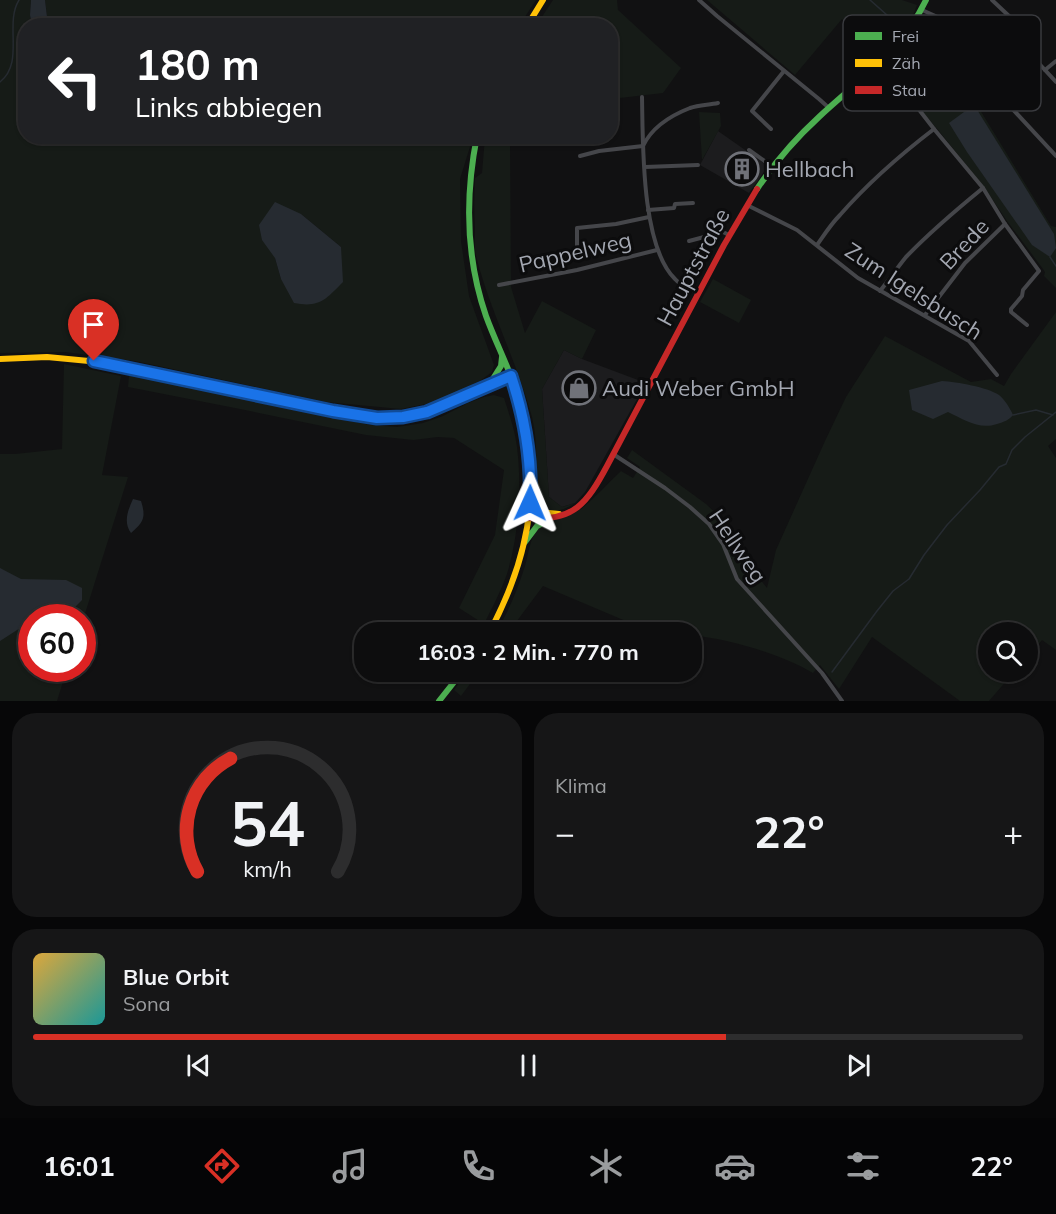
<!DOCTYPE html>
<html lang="de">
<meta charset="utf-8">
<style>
:root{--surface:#0d0d0e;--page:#161617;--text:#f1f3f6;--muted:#9a9c9e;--line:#2d2d2e;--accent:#d93025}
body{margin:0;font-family:Mulish,sans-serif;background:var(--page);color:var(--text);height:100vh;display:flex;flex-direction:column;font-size:22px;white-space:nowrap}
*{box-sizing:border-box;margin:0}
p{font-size:20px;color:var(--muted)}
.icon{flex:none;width:33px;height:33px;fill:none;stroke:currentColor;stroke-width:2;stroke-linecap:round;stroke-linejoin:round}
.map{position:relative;height:701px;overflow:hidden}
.drawer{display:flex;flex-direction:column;gap:12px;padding:12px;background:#070708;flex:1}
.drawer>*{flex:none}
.hud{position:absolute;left:18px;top:18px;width:600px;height:126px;border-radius:24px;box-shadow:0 2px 4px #0004,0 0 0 2px var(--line);background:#202124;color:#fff;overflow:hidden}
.controls{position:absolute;left:978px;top:622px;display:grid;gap:12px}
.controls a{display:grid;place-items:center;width:60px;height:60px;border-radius:50%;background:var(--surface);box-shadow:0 2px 4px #0004,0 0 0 2px var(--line);font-size:30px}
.speed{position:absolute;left:18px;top:604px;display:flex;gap:12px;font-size:30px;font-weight:700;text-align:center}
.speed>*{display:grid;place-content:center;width:78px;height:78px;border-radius:50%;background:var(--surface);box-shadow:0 2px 4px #0004,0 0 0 2px var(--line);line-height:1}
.speed .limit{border:9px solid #d22;background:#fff;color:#111}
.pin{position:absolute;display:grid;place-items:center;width:51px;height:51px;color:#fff;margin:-62px -26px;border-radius:50% 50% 50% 0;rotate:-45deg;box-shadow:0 0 6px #0007}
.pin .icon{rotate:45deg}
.me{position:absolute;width:66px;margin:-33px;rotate:1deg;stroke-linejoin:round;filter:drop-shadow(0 0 4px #0008)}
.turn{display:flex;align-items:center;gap:21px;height:126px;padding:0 18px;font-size:27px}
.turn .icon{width:78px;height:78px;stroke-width:2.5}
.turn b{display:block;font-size:42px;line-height:51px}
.big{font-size:45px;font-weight:700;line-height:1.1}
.drawer .card{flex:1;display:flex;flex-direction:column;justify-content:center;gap:9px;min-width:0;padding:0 21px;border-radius:24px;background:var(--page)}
.drawer .dial{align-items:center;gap:0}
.dial svg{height:156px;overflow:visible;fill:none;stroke:var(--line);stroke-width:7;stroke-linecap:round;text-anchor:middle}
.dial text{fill:var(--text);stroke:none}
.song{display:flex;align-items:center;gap:18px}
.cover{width:72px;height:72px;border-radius:9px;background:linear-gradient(135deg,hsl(40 70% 55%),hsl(180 70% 35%))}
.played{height:6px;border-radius:3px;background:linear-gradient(90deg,var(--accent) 70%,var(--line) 70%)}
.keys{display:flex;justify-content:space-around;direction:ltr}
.heat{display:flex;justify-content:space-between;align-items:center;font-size:33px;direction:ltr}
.drawer .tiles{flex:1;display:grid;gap:12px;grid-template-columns:1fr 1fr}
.card:last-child{grid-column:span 2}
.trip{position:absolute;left:354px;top:622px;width:348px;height:60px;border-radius:24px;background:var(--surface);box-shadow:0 2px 4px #0004,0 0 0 2px var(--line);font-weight:700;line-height:60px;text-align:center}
.tabs{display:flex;height:96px;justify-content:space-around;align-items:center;background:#050506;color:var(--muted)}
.tabs .icon{width:42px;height:42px}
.tabs .active{color:var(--accent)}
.tabs b{font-size:27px;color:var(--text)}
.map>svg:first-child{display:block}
</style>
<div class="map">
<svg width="1056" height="701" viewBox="0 0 1056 701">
<rect width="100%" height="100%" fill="#111112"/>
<g fill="#1c1c1e">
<polygon points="718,131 768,166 749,193 700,165"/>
<polygon points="564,350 582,359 646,383 585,492 575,503 562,507 549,497 542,389"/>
</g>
<g fill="#161b17" fill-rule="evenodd">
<path d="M0,0H31L30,15L32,25L26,26V136L473,137L460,179L461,241L469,296L494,365L492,372L480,381L436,402L401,409L326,402L135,361L65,352L0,353ZM301,214L341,247L281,279L275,258Z"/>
<polygon points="45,0 536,0 519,26 48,25"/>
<polygon points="553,0 617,0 618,10 681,68 663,93 611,99 610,26 536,26"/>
<polygon points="707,0 902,0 917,5 907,31 981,95 977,105 1051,226 1056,227 1056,288 1044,276 1045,272 1043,269 1007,221 984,187 939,131 877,61 842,19 795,75"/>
<polygon points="699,112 720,113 721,126 702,160"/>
<path d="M485,137H510L511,287L525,333L542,301L596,330L582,359L564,350L542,389L549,497L562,507L575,503C564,511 546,516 536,504C535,475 539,446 532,417C517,362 490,311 476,256C474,247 475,237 475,228C474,211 474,195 475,178L482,173Z"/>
<polygon points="713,279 751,300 739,323 700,302"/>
<path d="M1056,312V439L1048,446L1056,458V650L1042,640L1028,656V633H988V672H1014L989,701H960L872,637L839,689L820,665L813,673C778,653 732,640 692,635V633H654L543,586L508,633H495C509,612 517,590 525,566C528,556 529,544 534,535C542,519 566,519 581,509C595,498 608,483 621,471L633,478L640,467L627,458L632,450L706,504L734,531L750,567L767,588L776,550L825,441L846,397L885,336L971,382L991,379L1004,386L1011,374Z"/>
<polygon points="64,364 121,376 102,475 128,477 83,620 82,618 32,618 32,669 67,669 57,701 0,701 0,454 15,454 62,449"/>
<path d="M129,375L370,425L397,427L423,423L443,416L468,403L484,397L494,395L504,398C509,414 515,430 517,447C522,488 519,534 507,574C501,591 492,608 484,624L459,608L495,535L504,470L454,438L438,437L413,440L366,435L235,408L128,387Z"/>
<polygon points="467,672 479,672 461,696 454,690"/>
</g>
<g fill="#262b31">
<polygon points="31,0 45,0 48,25 32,25 30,15"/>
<polygon points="976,108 1054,234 1056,248 1050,257 1032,245 967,152 949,123 964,112"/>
<path d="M275,202L301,214L341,247L343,282C326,299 320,308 294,303L281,279L275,258L262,240L259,225Z"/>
<path d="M942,381C957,382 987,387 999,395C1005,400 1010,408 1013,415C1009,420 1004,422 997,424C979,430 965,420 948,412L933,419L912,410L909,390Z"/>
<path d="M133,499L141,501C146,517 144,522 131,533C123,522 128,510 133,499Z"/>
<polygon points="0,568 21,579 66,580 82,588 82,600 73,609 53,612 39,618 32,618 31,621 0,641"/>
</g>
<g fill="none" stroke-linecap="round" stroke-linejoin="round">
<g stroke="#262b31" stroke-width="1.5">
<polyline points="870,0 905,31"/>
<polyline points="908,34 938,62 960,105"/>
<path d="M0,82C25,62 4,24 19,0"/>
<polyline points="1050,257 1056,266"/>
<polyline points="1013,415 1036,410 1053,415"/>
<polyline points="832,672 877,611 893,591 909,579 924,555 947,525 980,490 999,467 1006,464 1012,450 1025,437 1056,412"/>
</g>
<g stroke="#45464a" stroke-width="4">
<polyline points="699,0 717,16 819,99 829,108"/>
<polyline points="992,0 1009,16 1032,56 1056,82"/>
<polyline points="922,10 951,23 988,60"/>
<polyline points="1024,41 1009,58 995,80 993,84 994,89 1056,156"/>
<polyline points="882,62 934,129 983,188 1005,224 1039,271 1023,290 1022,296 1011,309 1011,312 1027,325"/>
<polyline points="1045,70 1056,61"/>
<path d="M642,97C643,143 641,246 675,279C681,286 690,289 698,293"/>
<polyline points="771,129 752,111 784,71"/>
<polyline points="749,150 773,167"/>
<path d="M580,156L599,151L643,146C652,127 672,115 690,108C699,105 709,105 718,103"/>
<polyline points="645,167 698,165"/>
<polyline points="747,205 797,230 858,278 969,341 997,375"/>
<polyline points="648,210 674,208 675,204 693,203"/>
<polyline points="689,241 723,232 729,235"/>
<polyline points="577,245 577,228 616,224 649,217"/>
<path d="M817,245C824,235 831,224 840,215C868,183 900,155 934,129"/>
<polyline points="499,285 577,270 657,250"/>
<path d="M880,291C889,280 897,268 906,257C930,232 956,210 983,188"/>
<polyline points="925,315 965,263 1005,224"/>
<polyline points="613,454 665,488 690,507 709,524 723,544 737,579 822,673 842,701"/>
</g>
<g stroke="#4caf50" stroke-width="6">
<path d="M477,136C465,196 466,258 486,316C494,338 504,358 512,379C527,420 533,463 530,505"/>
<path d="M757,189C775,162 796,138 820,116C859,80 903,49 926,0"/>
<polyline points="489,385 501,366 502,357"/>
<polyline points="525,542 537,526 550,519"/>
<polyline points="439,701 462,672"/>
</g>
<g stroke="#ffc107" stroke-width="6">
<polyline points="527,26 543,0"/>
<polyline points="0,359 47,357 110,363 362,416 403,417 439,409 511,376"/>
<polyline points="529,511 559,514"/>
<path d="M489,633C511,592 526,551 530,505"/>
</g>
<path stroke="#c62828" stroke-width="6" d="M528,518C574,522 587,503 607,466L724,245L757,189"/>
</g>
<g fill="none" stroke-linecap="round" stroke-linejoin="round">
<g stroke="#114b97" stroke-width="15">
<path id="route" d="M94,361L333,411L377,418L403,417L427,412L511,376C525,418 532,459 530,503"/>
</g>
<use href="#route" stroke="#1a73e8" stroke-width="10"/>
</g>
<defs>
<g id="building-ring" transform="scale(1.725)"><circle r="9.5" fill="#0c0c0d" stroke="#707279" stroke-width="1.5"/><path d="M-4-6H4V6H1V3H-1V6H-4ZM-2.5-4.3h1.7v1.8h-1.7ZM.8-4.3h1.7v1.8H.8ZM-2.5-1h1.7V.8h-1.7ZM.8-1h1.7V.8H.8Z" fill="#707279"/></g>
<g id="shop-ring" transform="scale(1.725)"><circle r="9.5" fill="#0c0c0d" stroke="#707279" stroke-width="1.5"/><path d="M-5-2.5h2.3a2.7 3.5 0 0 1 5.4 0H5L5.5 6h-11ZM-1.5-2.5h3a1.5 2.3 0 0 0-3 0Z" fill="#707279"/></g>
</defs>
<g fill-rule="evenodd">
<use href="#building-ring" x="742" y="169"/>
<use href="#shop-ring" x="579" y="388"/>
</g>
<g text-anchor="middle" stroke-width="6" stroke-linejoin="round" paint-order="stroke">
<g font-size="22" fill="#a3a7b1" stroke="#0c0c0d" text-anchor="start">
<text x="765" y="177">Hellbach</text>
<text x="602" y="396">Audi Weber GmbH</text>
</g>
<g font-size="22" fill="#a3a7b1" stroke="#0c0c0d">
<text transform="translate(964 244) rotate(-47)" y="8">Brede</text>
<text transform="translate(575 252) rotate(-13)" y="8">Pappelweg</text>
<text transform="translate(693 267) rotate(-62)" y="8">Hauptstraße</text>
<text transform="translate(914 291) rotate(33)" y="8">Zum Igelsbusch</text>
<text transform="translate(738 546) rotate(56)" y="8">Hellweg</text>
</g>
</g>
<rect x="843" y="15" width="198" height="96" rx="9" fill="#0c0c0d" stroke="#393a3e" stroke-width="1.5"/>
<rect x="855" y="32" width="27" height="8" fill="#4caf50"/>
<rect x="855" y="59" width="27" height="8" fill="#ffc107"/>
<rect x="855" y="86" width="27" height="8" fill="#c62828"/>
<g font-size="16" fill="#a3a7b1">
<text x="892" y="42">Frei</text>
<text x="892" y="69">Zäh</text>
<text x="892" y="96">Stau</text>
</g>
</svg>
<div class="controls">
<a><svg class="icon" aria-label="search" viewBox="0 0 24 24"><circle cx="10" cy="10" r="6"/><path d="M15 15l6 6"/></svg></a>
</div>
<div class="speed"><div class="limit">60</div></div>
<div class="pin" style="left:94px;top:361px;background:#d93025"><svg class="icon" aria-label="arrive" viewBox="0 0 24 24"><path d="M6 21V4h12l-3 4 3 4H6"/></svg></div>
<svg class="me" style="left:530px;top:503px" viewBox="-20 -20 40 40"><path d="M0-17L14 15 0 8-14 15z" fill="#1a73e8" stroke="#fff" stroke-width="4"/></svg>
<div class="trip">16:03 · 2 Min. · 770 m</div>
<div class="hud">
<div class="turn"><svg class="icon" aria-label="left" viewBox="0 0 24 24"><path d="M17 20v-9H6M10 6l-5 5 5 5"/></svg><div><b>180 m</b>Links abbiegen</div></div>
</div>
</div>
<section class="drawer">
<div class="tiles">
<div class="card dial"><svg viewBox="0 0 100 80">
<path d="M14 69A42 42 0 1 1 86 69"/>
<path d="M14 69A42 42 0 0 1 31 11" stroke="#d93025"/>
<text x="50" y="56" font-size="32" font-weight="700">54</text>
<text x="50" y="72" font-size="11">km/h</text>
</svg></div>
<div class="card"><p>Klima</p>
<div class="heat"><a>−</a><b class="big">22°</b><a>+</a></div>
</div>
<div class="card">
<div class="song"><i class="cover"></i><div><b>Blue Orbit</b><p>Sona</p></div></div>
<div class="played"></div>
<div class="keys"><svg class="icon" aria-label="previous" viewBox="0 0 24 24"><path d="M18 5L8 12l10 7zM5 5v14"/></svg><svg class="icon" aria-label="pause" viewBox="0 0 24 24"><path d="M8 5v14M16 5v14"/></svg><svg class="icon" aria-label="next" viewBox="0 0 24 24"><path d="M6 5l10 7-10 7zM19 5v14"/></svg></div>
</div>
</div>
</section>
<nav class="tabs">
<b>16:01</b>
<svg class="icon active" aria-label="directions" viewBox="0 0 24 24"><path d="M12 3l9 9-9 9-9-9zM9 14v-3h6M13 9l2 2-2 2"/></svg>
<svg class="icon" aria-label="music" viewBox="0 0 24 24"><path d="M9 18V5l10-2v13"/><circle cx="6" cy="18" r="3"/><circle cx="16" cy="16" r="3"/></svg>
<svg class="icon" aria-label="phone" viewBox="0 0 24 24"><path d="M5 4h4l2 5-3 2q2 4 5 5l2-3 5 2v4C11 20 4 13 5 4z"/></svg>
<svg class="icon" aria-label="climate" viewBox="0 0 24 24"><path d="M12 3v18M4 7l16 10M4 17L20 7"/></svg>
<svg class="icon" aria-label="car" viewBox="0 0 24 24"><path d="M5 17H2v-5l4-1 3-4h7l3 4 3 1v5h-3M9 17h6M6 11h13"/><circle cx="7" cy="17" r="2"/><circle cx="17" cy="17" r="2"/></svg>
<svg class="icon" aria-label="filters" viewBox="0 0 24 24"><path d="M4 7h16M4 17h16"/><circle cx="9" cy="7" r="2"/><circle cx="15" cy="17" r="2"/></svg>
<b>22°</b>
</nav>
